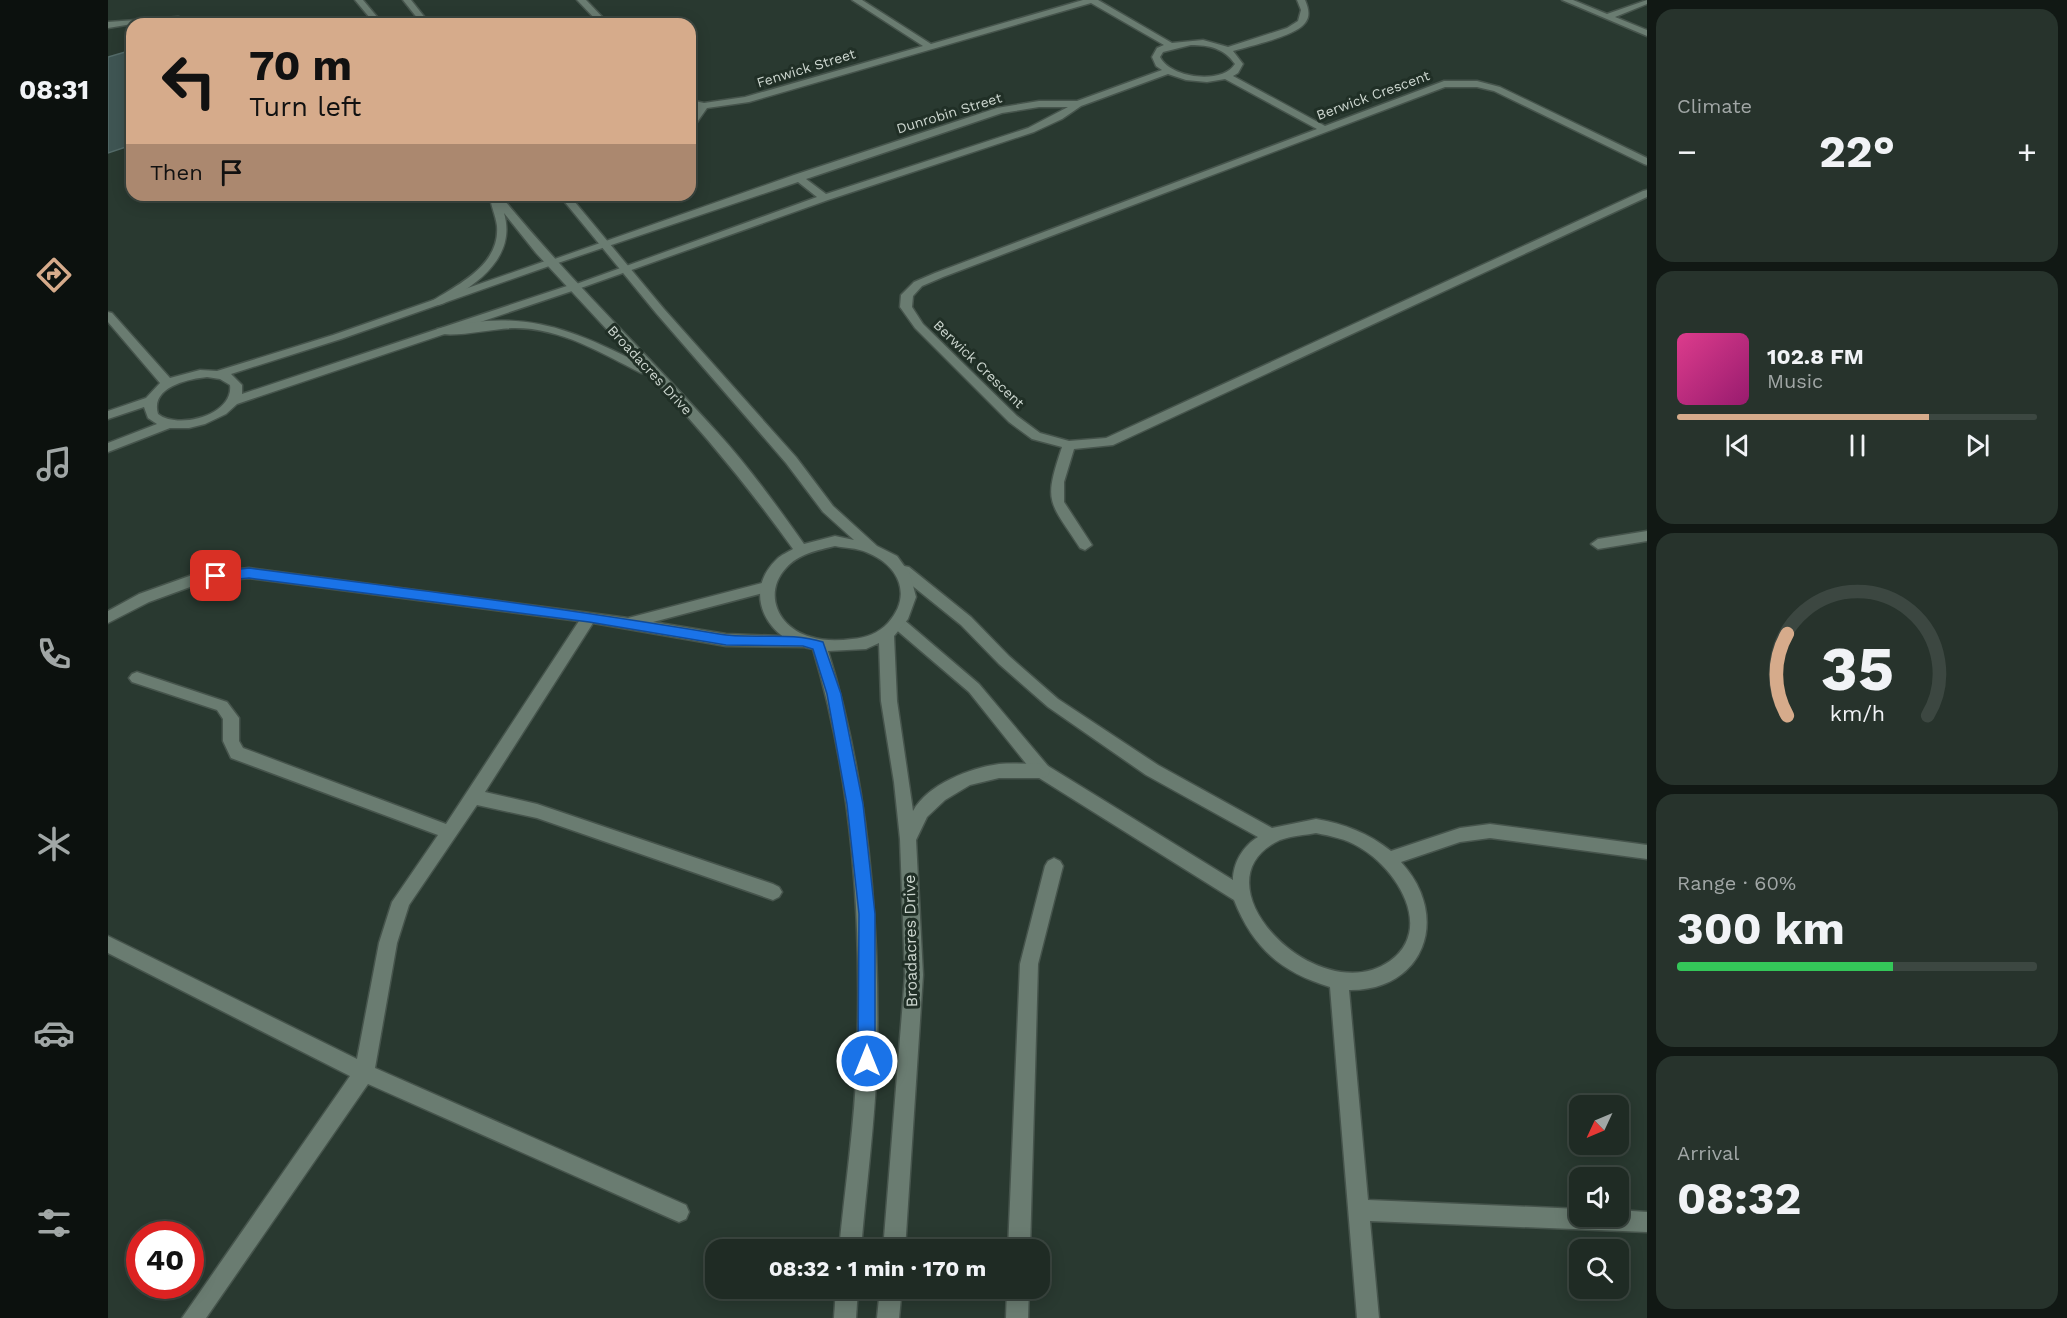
<!DOCTYPE html>
<meta charset="utf-8">
<style>
:root{--surface:#1f2b24;--page:#27332c;--text:#f1f3f6;--muted:#a1a7a6;--line:#3c4741;--accent:#d6ab8b}
body{margin:0;font-family:"Work Sans",sans-serif;background:var(--page);color:var(--text);height:100vh;display:flex;flex-direction:column;font-size:22px;white-space:nowrap}
*{box-sizing:border-box;margin:0}
p{font-size:20px;color:var(--muted)}
.icon{flex:none;width:33px;height:33px;fill:none;stroke:currentColor;stroke-width:2;stroke-linecap:round;stroke-linejoin:round}
.map{position:relative;flex:1;overflow:hidden}
.side{display:flex;flex-direction:column;gap:9px;padding:9px;background:#111814;width:420px}
.side>*{flex:none}
.hud{position:absolute;left:18px;top:18px;width:570px;height:183px;border-radius:18px;box-shadow:0 3px 15px #0003,0 0 0 2px var(--line);background:#d6ab8b;color:#111;overflow:hidden}
.needle{width:39px;rotate:226deg}
.buttons{position:absolute;left:1461px;top:1095px;display:grid;gap:12px}
.buttons a{display:grid;place-items:center;width:60px;height:60px;border-radius:12px;background:var(--surface);box-shadow:0 3px 15px #0003,0 0 0 2px var(--line);font-size:30px}
.speed{position:absolute;left:18px;top:1221px;display:flex;gap:12px;font-size:30px;font-weight:700;text-align:center}
.speed>*{display:grid;place-content:center;width:78px;height:78px;border-radius:50%;background:var(--surface);box-shadow:0 3px 15px #0003,0 0 0 2px var(--line);line-height:1}
.speed .limit{border:9px solid #d22;background:#fff;color:#111}
.pin{position:absolute;display:grid;place-items:center;width:51px;height:51px;color:#fff;margin:-26px;border-radius:12px;box-shadow:0 3px 9px #0006}
.me{position:absolute;width:66px;margin:-33px;rotate:0deg;stroke-linejoin:round;filter:drop-shadow(0 0 4px #0008)}
.turn{display:flex;align-items:center;gap:21px;height:126px;padding:0 24px;font-size:27px}
.turn .icon{width:78px;height:78px;stroke-width:2.5}
.turn b{display:block;font-size:42px;line-height:51px}
.then{display:flex;align-items:center;height:57px;padding:0 24px;background:#0003;gap:12px;font-size:22px}
.big{font-size:45px;font-weight:700;line-height:1.1}
.side .widget{flex:1;display:flex;flex-direction:column;justify-content:center;gap:9px;min-width:0;padding:0 21px;border-radius:18px;background:var(--page)}
.side .dial{align-items:center;gap:0}
.dial svg{height:156px;overflow:visible;fill:none;stroke:var(--line);stroke-width:7;stroke-linecap:round;text-anchor:middle}
.dial text{fill:var(--text);stroke:none}
.song{display:flex;align-items:center;gap:18px}
.cover{width:72px;height:72px;border-radius:9px;background:linear-gradient(135deg,hsl(330 70% 55%),hsl(320 70% 35%))}
.played{height:6px;border-radius:3px;background:linear-gradient(90deg,var(--accent) 70%,var(--line) 70%)}
.keys{display:flex;justify-content:space-around;direction:ltr}
.heat{display:flex;justify-content:space-between;align-items:center;font-size:33px;direction:ltr}
.charge{height:9px;border-radius:4px;background:linear-gradient(90deg,#34c759 60%,var(--line) 0)}
.trip{position:absolute;left:597px;top:1239px;width:345px;height:60px;border-radius:18px;background:var(--surface);box-shadow:0 3px 15px #0003,0 0 0 2px var(--line);font-weight:700;line-height:60px;text-align:center}
main{display:flex;flex:1;min-height:0}
.tabs{display:flex;flex-direction:column;width:108px;justify-content:space-around;align-items:center;background:#0c110e;color:var(--muted)}
.tabs .icon{width:42px;height:42px}
.tabs .selected{color:var(--accent)}
.tabs b{font-size:27px;color:var(--text)}
.map>svg:first-child{display:block}
</style>
<main>
<nav class="tabs">
<b>08:31</b>
<svg class="icon selected" aria-label="directions" viewBox="0 0 24 24"><path d="M12 3l9 9-9 9-9-9zM9 14v-3h6M13 9l2 2-2 2"/></svg>
<svg class="icon" aria-label="music" viewBox="0 0 24 24"><path d="M9 18V5l10-2v13"/><circle cx="6" cy="18" r="3"/><circle cx="16" cy="16" r="3"/></svg>
<svg class="icon" aria-label="phone" viewBox="0 0 24 24"><path d="M5 4h4l2 5-3 2q2 4 5 5l2-3 5 2v4C11 20 4 13 5 4z"/></svg>
<svg class="icon" aria-label="climate" viewBox="0 0 24 24"><path d="M12 3v18M4 7l16 10M4 17L20 7"/></svg>
<svg class="icon" aria-label="car" viewBox="0 0 24 24"><path d="M5 17H2v-5l4-1 3-4h7l3 4 3 1v5h-3M9 17h6M6 11h13"/><circle cx="7" cy="17" r="2"/><circle cx="17" cy="17" r="2"/></svg>
<svg class="icon" aria-label="filters" viewBox="0 0 24 24"><path d="M4 7h16M4 17h16"/><circle cx="9" cy="7" r="2"/><circle cx="15" cy="17" r="2"/></svg>
</nav>
<div class="map">
<svg width="1539" height="1318" viewBox="0 0 1539 1318">
<rect width="100%" height="100%" fill="#293930"/>
<polygon fill="#3f5553" stroke="#546b69" stroke-width="1.5" points="24,50 24,145 0,153 0,57"/>
<g fill="none" stroke-linecap="round" stroke-linejoin="round">
<g stroke="#46544c" stroke-width="3">
<g id="service">
<polygon points="70,17 101,24 24,24 0,28 0,22"/>
<path d="M443,259L448,262L447,264L233,339L123,374L134,385V394L462,285H470V289L129,404L118,414L97,424L81,428H62L0,452V443L49,424L40,418L36,407L0,419V411L38,398L52,383L0,322V312L4,313L62,378L92,370L109,371L225,335ZM99,377L112,379L122,385C126,415 70,430 50,414C42,387 80,379 99,377Z"/>
</g>
</g>
<g stroke="#46544c" stroke-width="3">
<g id="minor">
<polygon points="469,0 478,0 501,24 492,24"/>
<path d="M744,0H754L823,44L975,0H990L1064,43L1095,40L1120,47L1179,28L1190,21L1193,10L1189,0H1197C1200,7 1203,16 1197,23C1188,36 1142,46 1125,51L1135,64L1130,73L1125,76L1217,126L1336,81H1369L1392,87L1539,158V165L1536,164L1386,91L1369,87H1337L835,277L814,286L805,296L804,307L815,324L909,416L932,433L961,441L998,438L1535,191L1539,190V197L1005,445L966,449L956,482V502L984,545L977,550L972,548C941,500 935,504 954,447L924,439L901,422L807,328L792,307L793,295L806,282L827,273L1209,129L1117,79L1099,82L1078,80L1060,74L973,106L954,119L926,132L720,200L470,289L466,290L460,287L709,197L690,182L447,264L443,265L438,262L686,175L889,108L931,101H969L1054,70L1048,66L1044,57L1049,48L1056,45L983,3L641,102L599,108L585,128L582,129V119L590,108L582,106V100L596,103L637,97L815,46ZM1083,45C1101,45 1116,48 1127,64C1114,85 1062,78 1052,57L1055,52ZM931,107H960L920,128L718,194L698,179L894,113Z"/>
<polygon points="1454,0 1465,0 1499,14 1539,0 1539,4 1507,17 1539,30 1539,36"/>
<polygon points="1539,531 1539,541 1490,549 1483,544 1490,539"/>
<path d="M796,566L801,567L863,617L901,656L950,699L1050,765L1164,828L1208,819C1237,824 1260,833 1283,851L1352,828L1382,824L1539,845V859L1382,838L1352,842L1293,862C1343,916 1317,991 1241,990L1260,1200L1472,1209V1216H1510V1210L1539,1212V1232L1262,1221L1271,1318H1249L1222,987C1173,972 1145,948 1126,900L928,776L861,692L785,627L783,623L785,619H795L871,684L940,766L1125,880C1125,863 1135,846 1150,837L1038,775L940,707L891,664L853,625L791,575L789,571L791,567ZM1208,833C1223,836 1238,839 1251,847C1288,868 1327,928 1282,961C1210,1012 1082,882 1172,840C1183,836 1197,835 1208,833Z"/>
<polygon points="141,568 520,618 658,582 663,583 665,587 663,591 545,622 618,634 700,637 702,641 700,645 695,647 618,646 485,623 377,792 429,804 665,884 671,887 674,892 671,897 665,900 429,818 369,805 301,905 289,943 267,1068 578,1205 581,1212 578,1219 571,1222 564,1219 260,1084 98,1318 74,1318 242,1076 0,953 0,936 249,1059 271,943 284,902 330,835 123,758 115,741 115,719 109,710 24,682 21,678 24,674 29,672 119,702 131,718 131,741 135,748 338,824 471,621 141,578 93,583 41,602 0,623 0,611 31,594 87,574"/>
<polygon points="946,858 952,861 955,866 930,964 922,1250 900,1250 912,964 937,866 940,861"/>
<polygon points="899,1288 921,1288 920,1318 898,1318"/>
</g>
</g>
<g stroke="#46544c" stroke-width="3">
<g id="tertiary">
<polygon points="247,0 255,0 275,24 267,24"/>
<polygon points="295,0 303,0 322,24 314,24"/>
<path d="M382,195H392C460,278 537,352 609,432C641,467 669,506 696,544L727,536L746,540L715,512L678,463L548,313L451,195H461L556,309L688,457L725,506L769,546L789,556L802,574L808,597L800,619L786,636L789,701L805,811C820,784 862,768 891,764C905,763 920,764 934,764L940,766L942,771L940,776L934,778H891L862,785L837,800L819,817L808,840L815,975L797,1250H775L797,975L792,839L786,782L773,701L771,643L758,649L720,651C761,783 772,922 769,1060C767,1123 758,1187 753,1250H731C737,1186 747,1122 749,1059C754,920 745,783 705,649C661,642 632,594 669,559C673,555 680,552 685,549C640,486 593,430 540,373H533C493,353 453,328 407,328C385,328 348,338 329,333V329C411,309 457,326 529,362L428,253L396,213C407,251 379,277 349,295C341,300 333,307 324,305V301C351,284 392,265 389,226C388,216 382,204 382,195ZM727,546C737,548 749,548 758,552C791,565 805,595 780,623C771,633 757,638 744,639C730,641 716,641 703,637C671,629 654,594 678,568C690,554 710,550 727,546Z"/>
<polygon points="728,1288 750,1288 748,1318 726,1318"/>
<polygon points="772,1288 794,1288 791,1318 769,1318"/>
</g>
</g>
<use href="#service" fill="#6a7c71" fill-rule="evenodd"/>
<use href="#minor" fill="#6a7c71" fill-rule="evenodd"/>
<use href="#tertiary" fill="#6a7c71" fill-rule="evenodd"/>
</g>
<path fill="#1a73e8" stroke="#114b97" stroke-width="1.5" d="M141,568C298,588 455,608 611,634C646,640 681,631 715,642L733,694L755,804L767,914V1061L765,1067L759,1070L752,1067L750,1061L751,914L739,804L719,694L705,649L695,646L618,645L481,622L141,578L108,581L102,576L108,572Z"/>
<g text-anchor="middle" stroke-width="6" stroke-linejoin="round" paint-order="stroke">
<g font-size="14" fill="#cdd7d0" stroke="#202f26">
<text transform="translate(698 68) rotate(-17)" y="5">Fenwick Street</text>
<text transform="translate(1265 95) rotate(-20)" y="5">Berwick Crescent</text>
<text transform="translate(841 113) rotate(-17)" y="5">Dunrobin Street</text>
<text transform="translate(871 364) rotate(44)" y="5">Berwick Crescent</text>
<text transform="translate(542 370) rotate(47)" y="5">Broadacres Drive</text>
</g>
<g font-size="16" fill="#cdd7d0" stroke="#202f26">
<text transform="translate(802 941) rotate(-91)" y="6">Broadacres Drive</text>
</g>
</g>
</svg>
<div class="buttons">
<a><svg class="needle" viewBox="-14 -14 28 28"><path d="M0-13l5 13h-10z" fill="#e53935"/><path d="M0 13l5-13h-10z" fill="#a1a7a6"/></svg></a>
<a><svg class="icon" aria-label="sound" viewBox="0 0 24 24"><path d="M4 9h4l5-4v14l-5-4H4zM17 9q2 3 0 6"/></svg></a>
<a><svg class="icon" aria-label="search" viewBox="0 0 24 24"><circle cx="10" cy="10" r="6"/><path d="M15 15l6 6"/></svg></a>
</div>
<div class="speed"><div class="limit">40</div></div>
<div class="pin" style="left:108px;top:576px;background:#d93025"><svg class="icon" aria-label="arrive" viewBox="0 0 24 24"><path d="M6 21V4h12l-3 4 3 4H6"/></svg></div>
<svg class="me" style="left:759px;top:1061px" viewBox="-20 -20 40 40"><circle r="17" fill="#1a73e8" stroke="#fff" stroke-width="3"/><path d="M0-11L8 9 0 5-8 9z" fill="#fff"/></svg>
<div class="trip">08:32 · 1 min · 170 m</div>
<div class="hud">
<div class="turn"><svg class="icon" aria-label="left" viewBox="0 0 24 24"><path d="M17 20v-9H6M10 6l-5 5 5 5"/></svg><div><b>70 m</b>Turn left</div></div>
<div class="then">Then<svg class="icon" aria-label="arrive" viewBox="0 0 24 24"><path d="M6 21V4h12l-3 4 3 4H6"/></svg></div>
</div>
</div>
<section class="side">
<div class="widget"><p>Climate</p>
<div class="heat"><a>−</a><b class="big">22°</b><a>+</a></div>
</div>
<div class="widget">
<div class="song"><i class="cover"></i><div><b>102.8 FM</b><p>Music</p></div></div>
<div class="played"></div>
<div class="keys"><svg class="icon" aria-label="previous" viewBox="0 0 24 24"><path d="M18 5L8 12l10 7zM5 5v14"/></svg><svg class="icon" aria-label="pause" viewBox="0 0 24 24"><path d="M8 5v14M16 5v14"/></svg><svg class="icon" aria-label="next" viewBox="0 0 24 24"><path d="M6 5l10 7-10 7zM19 5v14"/></svg></div>
</div>
<div class="widget dial"><svg viewBox="0 0 100 80">
<path d="M14 69A42 42 0 1 1 86 69"/>
<path d="M14 69A42 42 0 0 1 14 27" stroke="#d6ab8b"/>
<text x="50" y="56" font-size="32" font-weight="700">35</text>
<text x="50" y="72" font-size="11">km/h</text>
</svg></div>
<div class="widget"><p>Range · 60%</p><b class="big">300 km</b><div class="charge"></div></div>
<div class="widget"><p>Arrival</p><b class="big">08:32</b></div>
</section>
</main>
